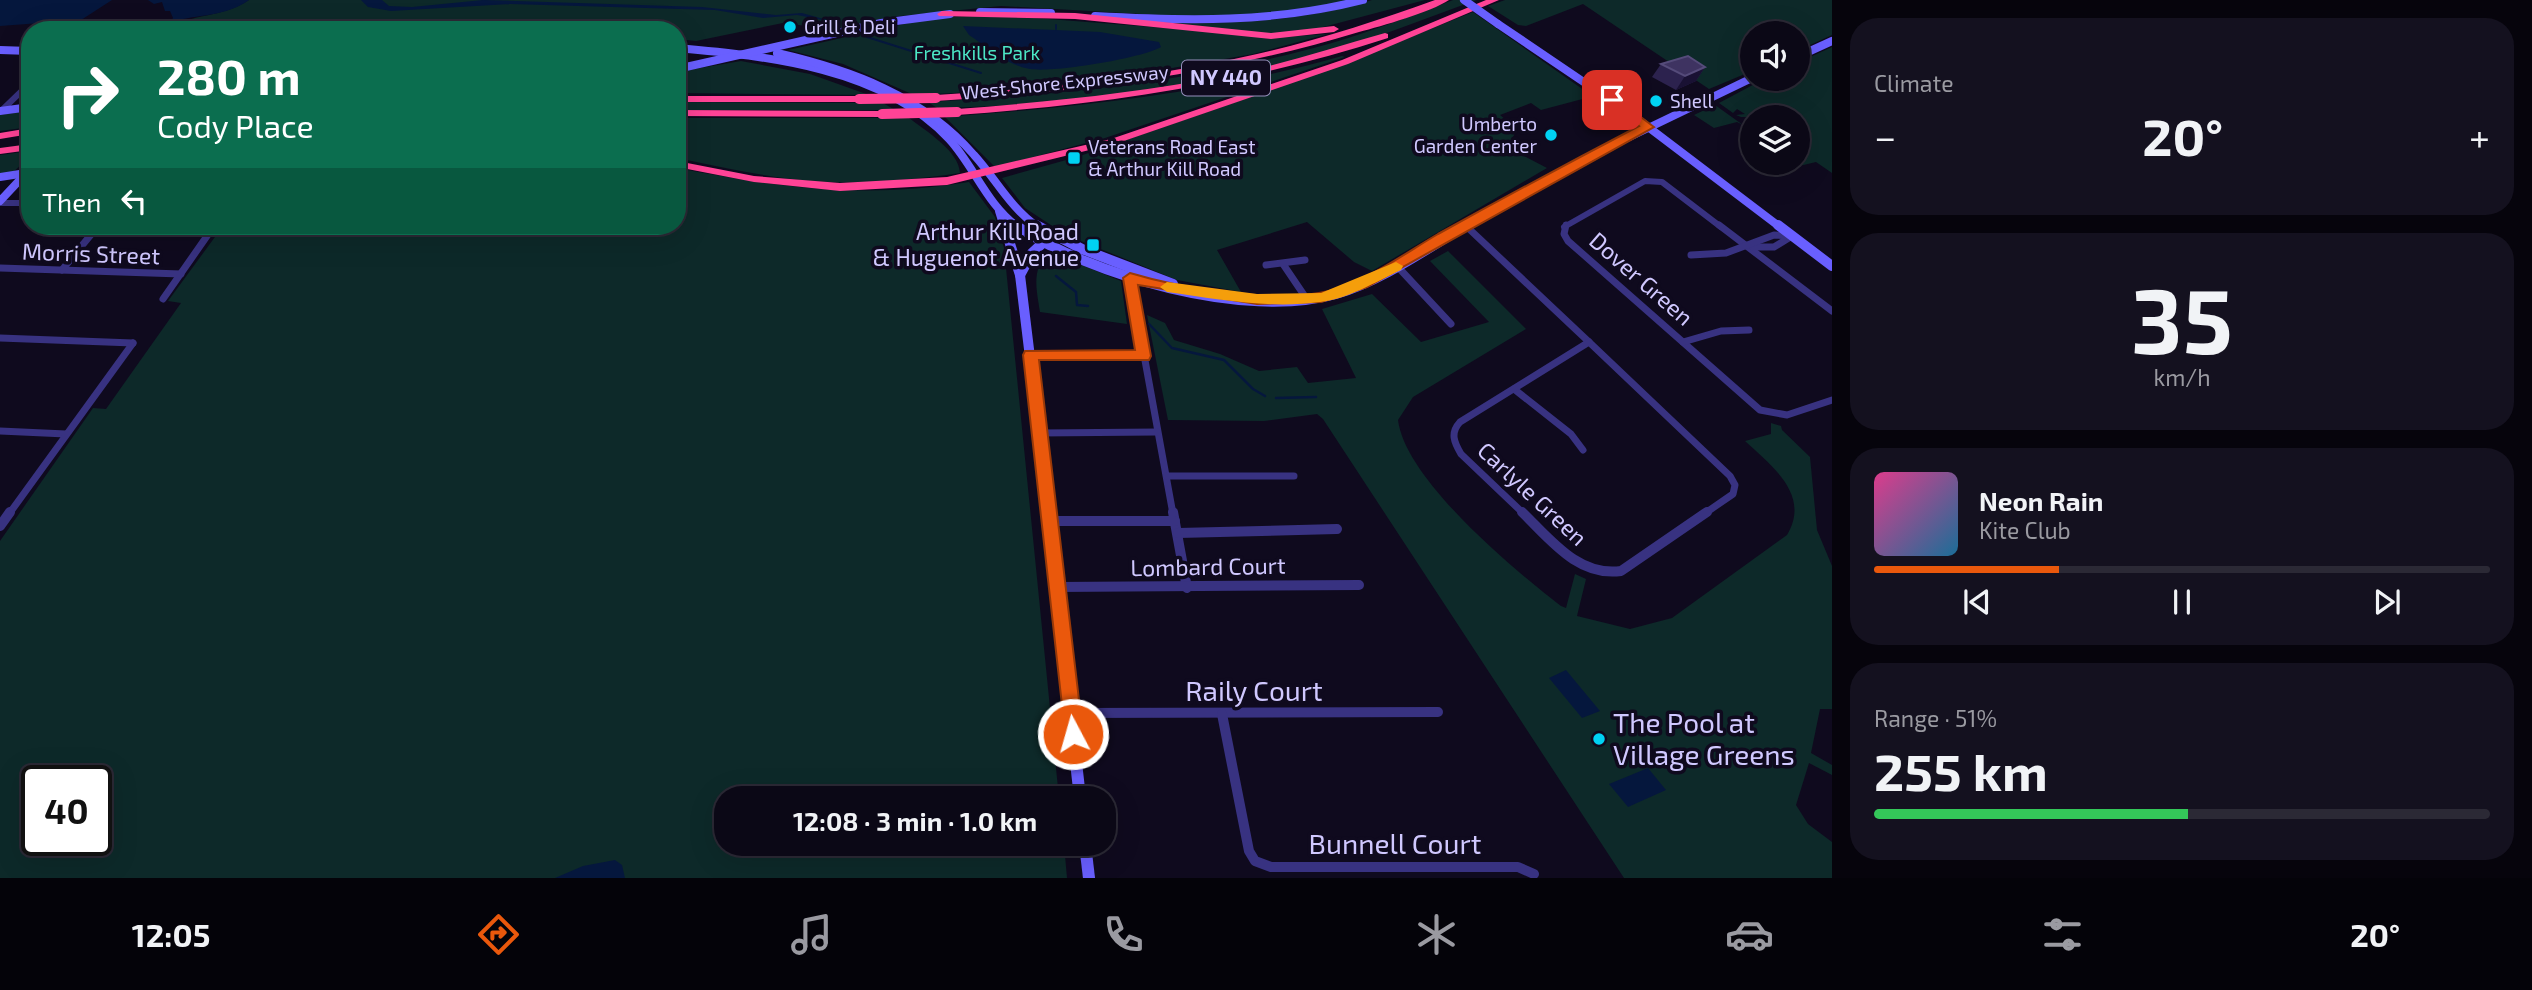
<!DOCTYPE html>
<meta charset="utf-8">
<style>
:root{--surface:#0b0816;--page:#14111f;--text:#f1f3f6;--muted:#9a9aa1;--line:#2b2935;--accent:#ea580c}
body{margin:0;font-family:"Exo 2",sans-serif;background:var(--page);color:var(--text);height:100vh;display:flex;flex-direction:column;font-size:26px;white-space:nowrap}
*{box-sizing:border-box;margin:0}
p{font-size:23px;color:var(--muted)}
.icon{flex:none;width:38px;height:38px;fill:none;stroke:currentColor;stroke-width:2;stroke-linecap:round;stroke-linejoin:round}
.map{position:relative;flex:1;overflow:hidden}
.panel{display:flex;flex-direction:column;gap:18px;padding:18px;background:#06040c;width:700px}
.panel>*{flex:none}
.hud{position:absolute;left:21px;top:21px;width:665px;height:214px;border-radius:28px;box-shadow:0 7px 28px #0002,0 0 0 2px var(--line);background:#0b6e4f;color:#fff;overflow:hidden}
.controls{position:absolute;left:1740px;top:21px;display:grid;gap:14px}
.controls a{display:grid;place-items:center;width:70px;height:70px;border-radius:50%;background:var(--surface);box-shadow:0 7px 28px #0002,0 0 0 2px var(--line);font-size:35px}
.speed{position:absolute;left:21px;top:765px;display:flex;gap:14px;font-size:35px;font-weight:700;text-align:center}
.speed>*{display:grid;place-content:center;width:91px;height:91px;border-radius:50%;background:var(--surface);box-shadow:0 7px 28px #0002,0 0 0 2px var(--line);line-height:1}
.speed .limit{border:4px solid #111;border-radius:10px;background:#fff;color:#111}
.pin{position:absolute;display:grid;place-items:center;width:60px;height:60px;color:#fff;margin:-30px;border-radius:14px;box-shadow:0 4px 10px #0006}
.me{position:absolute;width:77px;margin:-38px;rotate:354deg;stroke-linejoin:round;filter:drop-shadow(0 0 5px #0008)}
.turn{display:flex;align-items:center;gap:24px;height:147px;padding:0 21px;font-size:32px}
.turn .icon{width:91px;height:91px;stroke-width:2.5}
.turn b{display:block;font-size:49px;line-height:60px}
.then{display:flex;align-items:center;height:66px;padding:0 21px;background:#0003;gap:14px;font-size:26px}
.big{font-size:52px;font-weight:700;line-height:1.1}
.panel .tile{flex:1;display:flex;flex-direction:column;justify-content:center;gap:10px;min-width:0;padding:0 24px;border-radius:28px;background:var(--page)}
.panel .dial{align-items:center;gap:0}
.dial b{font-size:91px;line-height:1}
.song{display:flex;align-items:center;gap:21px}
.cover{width:84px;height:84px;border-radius:10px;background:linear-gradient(135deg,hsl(330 70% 55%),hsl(200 70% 35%))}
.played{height:7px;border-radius:4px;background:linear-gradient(90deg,var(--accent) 30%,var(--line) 30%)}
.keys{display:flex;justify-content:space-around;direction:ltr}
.heat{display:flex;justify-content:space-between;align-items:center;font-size:38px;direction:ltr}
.charge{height:10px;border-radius:5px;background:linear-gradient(90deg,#34c759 51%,var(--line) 0)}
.trip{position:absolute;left:714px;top:786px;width:402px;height:70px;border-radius:28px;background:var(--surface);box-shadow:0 7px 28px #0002,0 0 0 2px var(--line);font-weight:700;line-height:70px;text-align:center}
.dock{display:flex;height:112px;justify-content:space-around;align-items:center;background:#040309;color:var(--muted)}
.dock .icon{width:49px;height:49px}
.dock .active{color:var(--accent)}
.dock b{font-size:32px;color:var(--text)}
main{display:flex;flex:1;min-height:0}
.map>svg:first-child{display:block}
</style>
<main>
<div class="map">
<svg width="1832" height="878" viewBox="0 0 1832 878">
<rect width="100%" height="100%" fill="#0f0a1e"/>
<g fill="#0d2929" fill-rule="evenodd">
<path d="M249,0H1350L1288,13L1211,18L1001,6L890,17L837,30L783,23L696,41L677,39V30L436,27L165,30C191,13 222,18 249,0Z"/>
<path d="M1372,0H1425L1312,30L1268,34L1139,20C1219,25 1294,24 1372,0Z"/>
<path d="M1453,0H1477C1432,16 1387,34 1341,48C1212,87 1073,105 937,108L928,102C1065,95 1201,80 1332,43C1373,31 1413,15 1453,0Z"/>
<polygon points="1505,0 1832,0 1832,35 1797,51 1797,33 1752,33 1752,71 1709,89 1583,4 1526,26 1518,25 1488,6"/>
<polygon points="1473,12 1588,93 1590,97 1541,110 1531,103 1500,115 1517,129 1510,143 1522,155 1547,168 1372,271 1354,262 1307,222 1217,250 1241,292 1177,280 1066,235 1025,208 1002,178 1077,157 1325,71"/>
<polygon points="997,15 1282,37 1328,34 1253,54 1103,80 1031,89 914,95 843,64 788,50 931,18"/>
<polygon points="1832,47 1832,173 1816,162 1791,168 1797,166 1793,163 1797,163 1797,159 1806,156 1797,149 1797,117 1741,117 1736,115 1745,114 1737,109 1733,113 1719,103 1764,79 1797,79 1797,63"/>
<path d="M1342,56L1345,57L1105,138L995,167L945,117C1080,107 1212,93 1342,56Z"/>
<polygon points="741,61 810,74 869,95 677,93 677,72"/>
<polygon points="677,102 883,103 895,110 677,110"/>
<polygon points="1715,105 1743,125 1737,122 1714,128 1694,115"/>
<polygon points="30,111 30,127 0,131 0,115"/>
<path d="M677,118H909C926,131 959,151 960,173C911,180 860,185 810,181C765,177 721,167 677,158Z"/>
<polygon points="30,151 30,157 12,173 0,174 0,155"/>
<path d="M677,168C782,188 863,199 969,182L995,217L1004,248L1059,798H726V844H1064L1067,878H0V541L93,408L106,409L181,303L168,301L223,226H677ZM37,780H96V840H37Z"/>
<path d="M1448,251L1526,329L1413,397L1398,420C1405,479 1514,570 1561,606L1566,608L1575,574L1586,579L1577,616L1630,629L1672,618L1787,535C1811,495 1772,466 1745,441L1771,434V423L1781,426L1782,430L1810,457L1817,530L1832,566V709H1820L1811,753L1832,765V775L1809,763L1796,805L1808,824L1832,842V878H1624L1323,419L1317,414L1264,421L1168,420L1147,315L1165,323L1174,340L1220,354L1259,371L1297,367L1308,383L1356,378L1322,309L1372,294L1421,342L1489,322L1430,261Z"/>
<path d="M1054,254L1121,281L1127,324L1040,312C1037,291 1029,262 1054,254Z"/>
</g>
<g fill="#05173d">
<polygon points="0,0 112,0 81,20 0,26"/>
<path d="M148,0H249C227,15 209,14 183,19C175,20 170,27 163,30L173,18L170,11H165L162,2L154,4Z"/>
<polygon points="361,0 382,0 389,6 412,7 483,0 702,7 776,15 802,13 838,23 797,15 763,18 715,10 510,4 391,11 368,7"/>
<path d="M963,26L1100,32L1159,42L1161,47C1143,58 1053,73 1030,69C1008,66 987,47 969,35Z"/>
<polygon points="1566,670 1600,711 1582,718 1549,678"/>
<polygon points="1648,768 1666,790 1628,807 1609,784"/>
<polygon points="615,860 622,865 625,878 555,878 583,866"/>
</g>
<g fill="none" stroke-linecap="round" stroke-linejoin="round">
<g stroke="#05173d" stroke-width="2">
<polyline points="1056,25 1056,29"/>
<polyline points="867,37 981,73"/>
</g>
<g stroke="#05173d" stroke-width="2.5">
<polyline points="1056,276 1076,292 1077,305 1088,306"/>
<polyline points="1149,324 1172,348 1224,360 1253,389 1265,396"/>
<polyline points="1276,398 1316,397"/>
</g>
<g stroke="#383281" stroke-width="6">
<polyline points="1,111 30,83"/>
<polyline points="0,203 30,203"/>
<polyline points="1564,227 1645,181 1662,182 1721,227"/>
</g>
<g stroke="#383281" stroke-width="7">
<polyline points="1566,225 1564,234 1568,241 1760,410 1787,415 1832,400"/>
<polyline points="1719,225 1832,311"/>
<polyline points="1466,226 1589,342"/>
<polyline points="1753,247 1774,247 1792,236"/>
<polyline points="1691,255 1726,253 1774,235 1792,236"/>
<polyline points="1283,264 1306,298"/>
<polyline points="1266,265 1305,260"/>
<polyline points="1397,266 1451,324"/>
<polyline points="0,268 181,274"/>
<polyline points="62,270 98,226"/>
<polyline points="1130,278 1173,514"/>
<polyline points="163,299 214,226"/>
<polyline points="0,338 133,343"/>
<polyline points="1589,342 1730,476 1735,485 1733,494 1704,514"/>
<polyline points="1683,342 1721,331 1749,330"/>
<polyline points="1031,355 1143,356"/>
<polyline points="1514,389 1571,434 1583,450"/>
<polyline points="0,431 66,434"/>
<polyline points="1039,433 1157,432"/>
<polyline points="1167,476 1294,476"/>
<polyline points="9,514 133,343"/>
<path d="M1524,514L1461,454C1454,442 1450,433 1460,422L1589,342"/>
</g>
<g stroke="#383281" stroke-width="10">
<polyline points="1173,512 1187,588"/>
<path d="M1522,512C1550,539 1578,577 1621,571L1707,512"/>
<polyline points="1051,521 1175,521"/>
<polyline points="0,526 10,512"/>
<polyline points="1178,533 1337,529"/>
<polyline points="1057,587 1359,585"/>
<polyline points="1071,713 1438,712"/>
<polyline points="1222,714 1249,851 1255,861 1271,867 1518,867 1534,874"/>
</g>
<g stroke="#695fff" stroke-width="8">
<polyline points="980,12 1051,13"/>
<path d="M1095,16C1186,21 1274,23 1363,0"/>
<polyline points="1498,24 1631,114 1780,227"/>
<path d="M677,48C768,56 883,68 949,139C974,166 987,205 1018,227"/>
<polyline points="0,50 30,51"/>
<path d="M777,53C851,70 923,96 974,155C996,179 1010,208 1038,227"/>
<polyline points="1797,57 1832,41"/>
<polyline points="677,69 881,23 950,14"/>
<polyline points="0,111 30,107"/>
<polyline points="0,177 26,173"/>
<polyline points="0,201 30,169"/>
<polyline points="999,211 1004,227"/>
<polyline points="1464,227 1588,157 1752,78"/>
</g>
<g stroke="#695fff" stroke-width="10">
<polyline points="1004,225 1020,275 1049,514"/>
<path d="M1015,225C1091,276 1246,320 1336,294C1382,281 1426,249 1467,225"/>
<polyline points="1036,225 1082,249 1173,284"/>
<polyline points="1778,225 1832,266"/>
<polyline points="1020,275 1032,253 1046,240"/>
</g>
<g stroke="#695fff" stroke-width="12">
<polyline points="1048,512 1080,798"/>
<polyline points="1085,844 1089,878"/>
</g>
<g fill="#ff4396" fill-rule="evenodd">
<path d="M1435,0H1449C1431,12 1382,26 1359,32C1221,74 1080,92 936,101L931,98L936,95C1044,88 1152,78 1257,54C1318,40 1377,21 1435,0Z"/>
<polygon points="1486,0 1499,0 1348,64 1118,143 947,185 840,191 754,182 677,167 677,161 754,176 840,183 947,177 1111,139 1342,60"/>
<polygon points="942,11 1075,13 1271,33 1334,26 1339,29 1334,32 1271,39 1075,19 939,16 937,14"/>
<path d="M1385,33L1388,34V38C1246,84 1106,104 957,115L952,112L957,109C1047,102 1137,93 1226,76C1280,65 1332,48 1385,33Z"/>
<polygon points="677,96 859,96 864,99 859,102 677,102"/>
<polygon points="677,110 882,111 887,114 882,117 677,116"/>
<polygon points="30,128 30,134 0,139 0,133"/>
<polygon points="30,144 30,150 0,154 0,148"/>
</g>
<polyline stroke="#695fff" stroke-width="8" points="1464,0 1498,24"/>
<g stroke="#ff4396" stroke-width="10">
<polyline points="859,99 936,98"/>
<polyline points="882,114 957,112"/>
</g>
</g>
<polygon fill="#2c224e" points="1661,64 1705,67 1696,81 1676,90 1652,77"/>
<polygon fill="#191133" points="1705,67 1696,81 1676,90 1685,76"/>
<polygon fill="#3e3361" stroke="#554b7a" stroke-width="2" points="1688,56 1705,67 1685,76 1661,64"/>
<path fill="#ea580c" stroke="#983908" stroke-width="2" d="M1608,98H1616L1654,127L1367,287L1321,302L1257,304L1138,285L1151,356L1149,360H1039L1083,734L1080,741L1073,744L1066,741L1023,355L1025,351L1135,350L1123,278L1130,273C1183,289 1264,301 1319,293C1361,286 1402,255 1438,234C1505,197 1572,161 1639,126L1608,103Z"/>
<path fill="#f59e0b" d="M1396,262L1403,266L1401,270C1375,282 1348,299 1320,302C1269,309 1217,299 1167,292L1160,287L1167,282L1257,294L1321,293Z"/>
<g fill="#00d2f3" stroke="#0f0a1e" stroke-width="2.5">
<circle cx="790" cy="27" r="7"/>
<circle cx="1656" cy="101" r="7"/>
<circle cx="1551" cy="135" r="7"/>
<rect x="1067" y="151" width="14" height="14" rx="3.5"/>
<rect x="1086" y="238" width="14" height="14" rx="3.5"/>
<circle cx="1599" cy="739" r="7"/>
</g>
<g text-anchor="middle" stroke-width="7" stroke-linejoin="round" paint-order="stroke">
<g font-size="19" fill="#d0c8ff" stroke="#0f0a1e" text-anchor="start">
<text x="804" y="34">Grill &amp; Deli</text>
<text x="1670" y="108">Shell</text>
<text x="1537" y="131" text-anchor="end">Umberto<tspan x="1537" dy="22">Garden Center</tspan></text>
<text x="1088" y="154">Veterans Road East<tspan x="1088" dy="22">&amp; Arthur Kill Road</tspan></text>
</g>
<g font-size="19" fill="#4ce7c6" stroke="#0f0a1e">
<text x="977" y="60">Freshkills Park</text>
</g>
<g font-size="19" fill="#d0c8ff" stroke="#0f0a1e">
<text transform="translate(1065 82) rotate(-6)" y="7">West Shore Expressway</text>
</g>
<rect fill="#0f0a1e" stroke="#968fbc" stroke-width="2" x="1182" y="60.5" width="88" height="35" rx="5"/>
<g font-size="21" font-weight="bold" fill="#d0c8ff">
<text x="1226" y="85">NY 440</text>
</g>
<g font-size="23" fill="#d0c8ff" stroke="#0f0a1e" text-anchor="end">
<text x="1079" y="240">Arthur Kill Road<tspan x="1079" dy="26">&amp; Huguenot Avenue</tspan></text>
</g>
<g font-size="23" fill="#d0c8ff" stroke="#0f0a1e">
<text transform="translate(91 254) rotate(2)" y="8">Morris Street</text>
<text transform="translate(1641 279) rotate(41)" y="8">Dover Green</text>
<text transform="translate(1532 494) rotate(43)" y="8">Carlyle Green</text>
<text transform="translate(1208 567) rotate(-1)" y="8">Lombard Court</text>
</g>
<g font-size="28" fill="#d0c8ff" stroke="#0f0a1e">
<text x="1254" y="701">Raily Court</text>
<text x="1395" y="854">Bunnell Court</text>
</g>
<g font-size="28" fill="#d0c8ff" stroke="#0f0a1e" text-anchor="start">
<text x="1613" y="733">The Pool at<tspan x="1613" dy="32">Village Greens</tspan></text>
</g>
</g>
</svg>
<div class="controls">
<a><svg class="icon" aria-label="sound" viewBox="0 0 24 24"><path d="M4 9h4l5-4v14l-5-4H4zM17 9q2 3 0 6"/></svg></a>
<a><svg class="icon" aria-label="layers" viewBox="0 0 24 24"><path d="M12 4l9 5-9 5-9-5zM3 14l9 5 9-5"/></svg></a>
</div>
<div class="speed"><div class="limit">40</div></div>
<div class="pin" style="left:1612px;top:100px;background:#d93025"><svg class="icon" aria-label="arrive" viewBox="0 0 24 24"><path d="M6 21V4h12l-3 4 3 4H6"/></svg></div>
<svg class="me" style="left:1073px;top:734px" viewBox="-20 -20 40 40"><circle r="17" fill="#ea580c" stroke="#fff" stroke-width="3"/><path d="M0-11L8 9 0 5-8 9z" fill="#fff"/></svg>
<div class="trip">12:08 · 3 min · 1.0 km</div>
<div class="hud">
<div class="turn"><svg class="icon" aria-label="right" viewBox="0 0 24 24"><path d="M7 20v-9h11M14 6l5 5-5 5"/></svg><div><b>280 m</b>Cody Place</div></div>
<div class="then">Then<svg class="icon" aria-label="left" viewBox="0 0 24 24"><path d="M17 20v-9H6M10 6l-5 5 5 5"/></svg></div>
</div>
</div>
<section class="panel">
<div class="tile"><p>Climate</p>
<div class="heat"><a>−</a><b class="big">20°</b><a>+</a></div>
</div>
<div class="tile dial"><b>35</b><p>km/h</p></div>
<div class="tile">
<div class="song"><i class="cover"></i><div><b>Neon Rain</b><p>Kite Club</p></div></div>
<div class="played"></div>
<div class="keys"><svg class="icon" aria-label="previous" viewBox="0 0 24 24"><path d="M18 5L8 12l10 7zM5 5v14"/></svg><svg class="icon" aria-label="pause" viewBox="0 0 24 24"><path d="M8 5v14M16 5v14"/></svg><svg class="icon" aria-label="next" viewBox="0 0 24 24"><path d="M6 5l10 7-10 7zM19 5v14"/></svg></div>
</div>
<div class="tile"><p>Range · 51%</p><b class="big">255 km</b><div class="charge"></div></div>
</section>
</main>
<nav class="dock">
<b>12:05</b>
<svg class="icon active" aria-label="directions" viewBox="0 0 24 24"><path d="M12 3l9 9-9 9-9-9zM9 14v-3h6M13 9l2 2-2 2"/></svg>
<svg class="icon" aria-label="music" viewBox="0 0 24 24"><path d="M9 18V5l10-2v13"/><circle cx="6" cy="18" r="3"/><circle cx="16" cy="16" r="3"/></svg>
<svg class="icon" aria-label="phone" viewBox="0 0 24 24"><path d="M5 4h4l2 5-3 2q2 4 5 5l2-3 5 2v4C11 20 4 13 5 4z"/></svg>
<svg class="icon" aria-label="climate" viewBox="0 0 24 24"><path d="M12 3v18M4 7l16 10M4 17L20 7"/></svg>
<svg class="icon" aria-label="car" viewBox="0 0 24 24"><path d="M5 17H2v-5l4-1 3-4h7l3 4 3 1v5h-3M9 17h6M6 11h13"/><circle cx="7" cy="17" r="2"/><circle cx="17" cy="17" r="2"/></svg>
<svg class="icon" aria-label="filters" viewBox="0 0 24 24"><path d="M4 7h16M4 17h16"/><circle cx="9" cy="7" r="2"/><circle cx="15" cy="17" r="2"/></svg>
<b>20°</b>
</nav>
